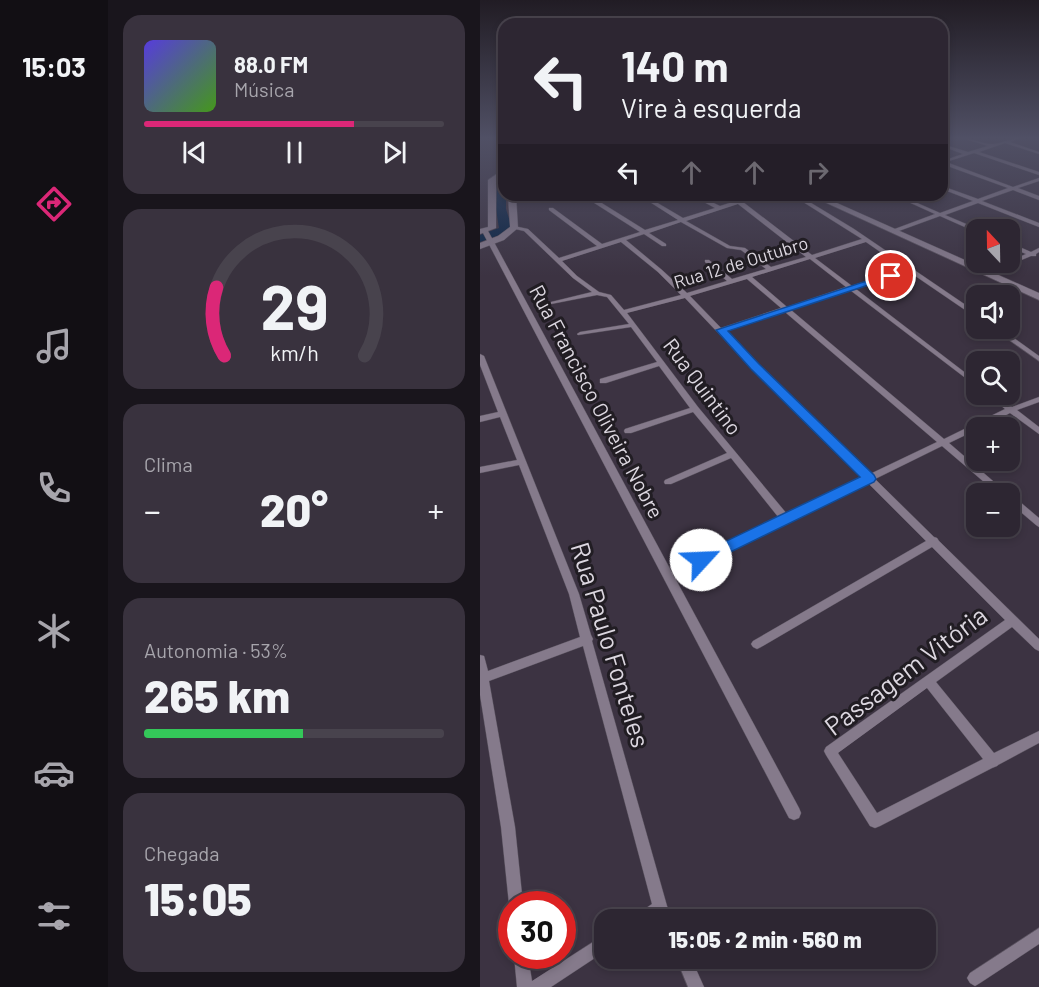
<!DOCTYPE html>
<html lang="pt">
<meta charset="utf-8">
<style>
:root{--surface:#2d2632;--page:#39323e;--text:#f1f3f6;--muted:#a7a5ac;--line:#48434d;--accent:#db2777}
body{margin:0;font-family:Barlow,sans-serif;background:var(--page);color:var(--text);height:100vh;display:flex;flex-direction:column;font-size:22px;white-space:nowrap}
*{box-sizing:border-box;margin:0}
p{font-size:20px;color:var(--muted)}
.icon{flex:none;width:33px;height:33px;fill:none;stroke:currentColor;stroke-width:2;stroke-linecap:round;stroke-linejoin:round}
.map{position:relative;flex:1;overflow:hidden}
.sheet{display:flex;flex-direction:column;gap:15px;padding:15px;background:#19151c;width:372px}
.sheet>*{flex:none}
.top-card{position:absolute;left:18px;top:18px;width:450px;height:183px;border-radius:18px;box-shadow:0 3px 9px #0003,0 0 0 2px var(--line);background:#2d2632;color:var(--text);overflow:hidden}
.needle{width:39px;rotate:338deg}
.controls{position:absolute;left:486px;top:219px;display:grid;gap:12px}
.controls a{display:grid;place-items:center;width:54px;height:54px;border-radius:12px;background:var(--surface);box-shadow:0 3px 9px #0003,0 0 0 2px var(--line);font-size:30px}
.speed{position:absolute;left:18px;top:891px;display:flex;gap:12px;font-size:30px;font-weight:700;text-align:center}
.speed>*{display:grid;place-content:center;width:78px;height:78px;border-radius:50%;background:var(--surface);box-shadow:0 3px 9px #0003,0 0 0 2px var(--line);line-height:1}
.speed .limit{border:9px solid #d22;background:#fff;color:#111}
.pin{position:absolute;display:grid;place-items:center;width:51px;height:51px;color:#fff;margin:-26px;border:3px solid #fff;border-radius:50%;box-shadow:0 2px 6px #0007}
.me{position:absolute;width:66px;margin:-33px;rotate:65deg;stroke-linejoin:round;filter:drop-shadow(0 0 4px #0008)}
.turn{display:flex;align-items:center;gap:21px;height:126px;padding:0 24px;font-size:27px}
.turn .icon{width:78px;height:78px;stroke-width:2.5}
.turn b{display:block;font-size:42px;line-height:51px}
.lanes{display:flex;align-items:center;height:57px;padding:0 24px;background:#0003;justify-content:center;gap:30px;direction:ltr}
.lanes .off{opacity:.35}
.big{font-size:45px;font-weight:800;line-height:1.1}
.sheet .card{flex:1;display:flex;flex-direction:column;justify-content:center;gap:9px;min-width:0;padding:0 21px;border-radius:18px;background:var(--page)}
.sheet .dial{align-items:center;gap:0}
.dial svg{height:156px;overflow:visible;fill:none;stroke:var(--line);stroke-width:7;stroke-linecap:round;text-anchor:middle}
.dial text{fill:var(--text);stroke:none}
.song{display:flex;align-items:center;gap:18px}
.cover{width:72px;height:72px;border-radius:9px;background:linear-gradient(135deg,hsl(250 70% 55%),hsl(100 70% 35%))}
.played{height:6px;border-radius:3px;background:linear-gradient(90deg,var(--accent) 70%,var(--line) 70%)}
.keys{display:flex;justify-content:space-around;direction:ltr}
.heat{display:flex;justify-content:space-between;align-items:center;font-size:33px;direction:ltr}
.charge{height:9px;border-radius:4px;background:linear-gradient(90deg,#34c759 53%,var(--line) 0)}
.trip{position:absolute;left:114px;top:909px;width:342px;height:60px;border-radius:18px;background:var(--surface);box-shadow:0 3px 9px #0003,0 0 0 2px var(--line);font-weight:800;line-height:60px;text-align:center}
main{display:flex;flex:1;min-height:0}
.tab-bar{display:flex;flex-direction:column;width:108px;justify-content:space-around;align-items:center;background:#120f14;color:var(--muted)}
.tab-bar .icon{width:42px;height:42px}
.tab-bar .current{color:var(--accent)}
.tab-bar b{font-size:27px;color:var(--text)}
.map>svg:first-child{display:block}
</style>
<main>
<nav class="tab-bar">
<b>15:03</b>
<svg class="icon current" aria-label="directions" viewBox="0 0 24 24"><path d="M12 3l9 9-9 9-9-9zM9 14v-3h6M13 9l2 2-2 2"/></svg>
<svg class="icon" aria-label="music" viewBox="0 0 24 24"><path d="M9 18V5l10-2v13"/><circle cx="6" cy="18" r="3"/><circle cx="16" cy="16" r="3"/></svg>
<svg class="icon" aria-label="phone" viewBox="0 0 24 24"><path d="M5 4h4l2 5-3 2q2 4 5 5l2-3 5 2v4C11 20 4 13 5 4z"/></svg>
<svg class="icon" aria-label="climate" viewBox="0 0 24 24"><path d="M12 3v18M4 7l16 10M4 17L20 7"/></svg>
<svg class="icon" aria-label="car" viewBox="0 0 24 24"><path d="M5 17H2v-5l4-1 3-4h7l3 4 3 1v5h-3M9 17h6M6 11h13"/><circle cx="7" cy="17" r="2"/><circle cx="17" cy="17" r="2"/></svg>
<svg class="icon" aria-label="filters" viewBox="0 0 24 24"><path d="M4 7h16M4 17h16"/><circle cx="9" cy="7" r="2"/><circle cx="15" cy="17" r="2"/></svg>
</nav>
<section class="sheet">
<div class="card">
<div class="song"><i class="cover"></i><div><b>88.0 FM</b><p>Música</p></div></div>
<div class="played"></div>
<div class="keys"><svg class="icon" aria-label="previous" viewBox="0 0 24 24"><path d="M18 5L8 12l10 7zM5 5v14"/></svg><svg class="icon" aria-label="pause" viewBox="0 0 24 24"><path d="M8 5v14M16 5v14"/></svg><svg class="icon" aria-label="next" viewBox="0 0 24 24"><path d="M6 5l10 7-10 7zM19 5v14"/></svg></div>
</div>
<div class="card dial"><svg viewBox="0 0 100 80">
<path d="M14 69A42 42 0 1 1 86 69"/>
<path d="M14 69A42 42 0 0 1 10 34" stroke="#db2777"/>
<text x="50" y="56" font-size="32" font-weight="700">29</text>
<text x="50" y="72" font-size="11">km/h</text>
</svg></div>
<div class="card"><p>Clima</p>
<div class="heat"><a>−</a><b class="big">20°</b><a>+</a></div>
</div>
<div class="card"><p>Autonomia · 53%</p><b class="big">265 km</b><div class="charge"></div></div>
<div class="card"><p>Chegada</p><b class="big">15:05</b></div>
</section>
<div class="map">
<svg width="559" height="987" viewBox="0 0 559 987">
<rect width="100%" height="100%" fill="#3c3342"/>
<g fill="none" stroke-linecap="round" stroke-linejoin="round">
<polygon fill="#092445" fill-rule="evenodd" points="24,174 24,195 26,195 26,209 31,225 28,232 0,242 0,235 19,228 16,209 17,178"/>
<g stroke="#57505c" stroke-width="1">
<g id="street">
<path d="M482,138C492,138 501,144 511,144C520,145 530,138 540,138L530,142L559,152V154L525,143L499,152L559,172V175L494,153L466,162L533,187L559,178V181L538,188L559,196V200L533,190L502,201L559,223V227L498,203L465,215L498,229L496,232L460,216L416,232H412V230L455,214L413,195H419L460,213L493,201L462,189V186L498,199L528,188L462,164V161L483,154L462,146V144L488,152L508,146Z"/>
<path d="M159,195H164L203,218L235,208L211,195H217L240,206L275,195H282L263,202L332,255L382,239L312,195H318L374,229L496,312V317L494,316L428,271L376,289L496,381V386L370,290L311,310L464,439L525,409L507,394H516L532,407L559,397V402L537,410L559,427V434L530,413L501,428H496V430L469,443L528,494H518L462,446L395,479L454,537L457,538L459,541L559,639V651L555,649L532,627L456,682L514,753L559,731V743L518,765L517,766L512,768L400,826L395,828L390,826L346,755L344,751L346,747L525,620L452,547L281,647L277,649L273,647L271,644L273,641L446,541L388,483L224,563L221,564L218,563L216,560L218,557L299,518L251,458L191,484H185L184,482L185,480L247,453L213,412L151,433H145L144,431L145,429L210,408L179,366L126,383H120V379L177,362L151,327L98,335L97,334L100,332L149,324L127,297L117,295L71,304V302L112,292L93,278L44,231L31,228L34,226L48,229L79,258L117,246L69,210V208H73L122,244L160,232L108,199V197H112L165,230L198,220ZM258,204L326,257L291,267L265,248L250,246L206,221ZM201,222L247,248L261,250L286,269L252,279L229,260H225V262L247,281L207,293L182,270L146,240L164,234L182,246H186V244L169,233ZM141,242L178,272L201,295L144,310L131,295L119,292L97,276L82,261ZM386,242L425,269L372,286L335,258ZM330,259L366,287L307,307L272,277ZM267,279L301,308L241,328L210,296ZM205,298L280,377L383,478L307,514L218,407L147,313ZM305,312L457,442L390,474L244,331ZM447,688L503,759L397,813L358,753Z"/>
<polygon points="354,195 361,195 346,201 341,200"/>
<polygon points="3,230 8,231 319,808 321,813 319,818 314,820 309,818 2,231"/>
<polygon points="530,243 551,252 559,248 559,252 556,254 556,256 551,256 508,274 504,274 504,272 525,262 530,262 530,261 546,254 530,247"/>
<polygon points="512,328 520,328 559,356 559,361"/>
<polygon points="0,354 4,356 99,594 111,635 113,639 112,641 187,906 193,920 178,920 177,918 174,920 154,920 156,915 172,904 103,646 9,681 35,827 43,904 32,904 32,909 29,904 21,827 0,695 0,655 4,656 8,671 100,637 89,594 39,465 0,473 0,467 37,460 20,417 0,422 0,416 18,412 0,365"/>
<polygon points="530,495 533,496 559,518 559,527 556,525 530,503"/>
<polygon points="559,928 559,944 500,983 495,986 490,983 487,978 490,973"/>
<polygon points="124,935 124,952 71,987 37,987 34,956 48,956 52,981"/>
<polygon points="196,958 211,958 224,987 208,987"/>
</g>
</g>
<g stroke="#57505c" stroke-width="1">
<g id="secondary">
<polygon points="24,169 24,174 16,181 16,228 0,234 0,229 8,227 8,180"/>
<polygon points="28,195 36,195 38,228 24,240 0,249 0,243 18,236 30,227"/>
<polygon points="329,195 339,195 559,293 559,300"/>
</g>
</g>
<use href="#street" fill="#857a8b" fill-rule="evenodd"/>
<use href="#secondary" fill="#857a8b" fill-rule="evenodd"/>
</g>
<linearGradient id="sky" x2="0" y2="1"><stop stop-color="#211c24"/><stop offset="0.5" stop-color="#505065"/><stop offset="1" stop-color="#505065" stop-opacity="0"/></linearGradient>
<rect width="559" height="276" fill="url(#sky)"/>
<polygon fill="#1a73e8" stroke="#114b97" stroke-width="1.5" points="408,274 416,276 248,331 279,364 394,475 396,479 394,482 226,564 215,564 213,560 215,556 380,477 271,369 236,330"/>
<g text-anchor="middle" stroke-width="6" stroke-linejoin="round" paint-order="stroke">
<g font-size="18" fill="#dcd7e0" stroke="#211d23">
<text transform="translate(261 263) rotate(-17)" y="6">Rua 12 de Outubro</text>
</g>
<g font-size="21" fill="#dcd7e0" stroke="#211d23">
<text transform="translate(222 387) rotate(53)" y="7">Rua Quintino</text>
<text transform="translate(116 402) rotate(62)" y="7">Rua Francisco Oliveira Nobre</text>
</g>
<g font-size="26" fill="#dcd7e0" stroke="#211d23">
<text transform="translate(130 645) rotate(73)" y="9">Rua Paulo Fonteles</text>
<text transform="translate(426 671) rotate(-37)" y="9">Passagem Vitória</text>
</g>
</g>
</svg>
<div class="controls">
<a><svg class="needle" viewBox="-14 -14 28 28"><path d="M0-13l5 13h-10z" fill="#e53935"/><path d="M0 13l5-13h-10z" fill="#a7a5ac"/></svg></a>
<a><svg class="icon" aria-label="sound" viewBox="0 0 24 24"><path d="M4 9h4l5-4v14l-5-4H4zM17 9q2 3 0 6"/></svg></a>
<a><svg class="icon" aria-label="search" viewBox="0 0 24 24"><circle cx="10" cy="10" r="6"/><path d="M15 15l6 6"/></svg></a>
<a>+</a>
<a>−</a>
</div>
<div class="speed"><div class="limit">30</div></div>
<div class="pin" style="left:411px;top:276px;background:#d93025"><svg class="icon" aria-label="arrive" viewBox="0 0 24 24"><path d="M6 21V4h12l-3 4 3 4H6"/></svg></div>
<svg class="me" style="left:221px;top:560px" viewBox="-20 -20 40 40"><circle r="19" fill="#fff"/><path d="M0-13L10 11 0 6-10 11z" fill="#1a73e8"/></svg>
<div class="trip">15:05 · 2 min · 560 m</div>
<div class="top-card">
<div class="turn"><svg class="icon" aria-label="left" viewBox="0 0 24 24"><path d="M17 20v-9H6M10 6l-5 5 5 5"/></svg><div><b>140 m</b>Vire à esquerda</div></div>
<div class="lanes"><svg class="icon" aria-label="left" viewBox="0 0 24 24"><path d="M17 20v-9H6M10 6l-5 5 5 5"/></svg><svg class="icon off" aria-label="ahead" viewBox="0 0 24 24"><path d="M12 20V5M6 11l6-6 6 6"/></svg><svg class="icon off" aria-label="ahead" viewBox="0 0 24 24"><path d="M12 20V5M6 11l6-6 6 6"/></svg><svg class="icon off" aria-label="right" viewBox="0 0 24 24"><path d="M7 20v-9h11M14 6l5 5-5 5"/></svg></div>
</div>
</div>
</main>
